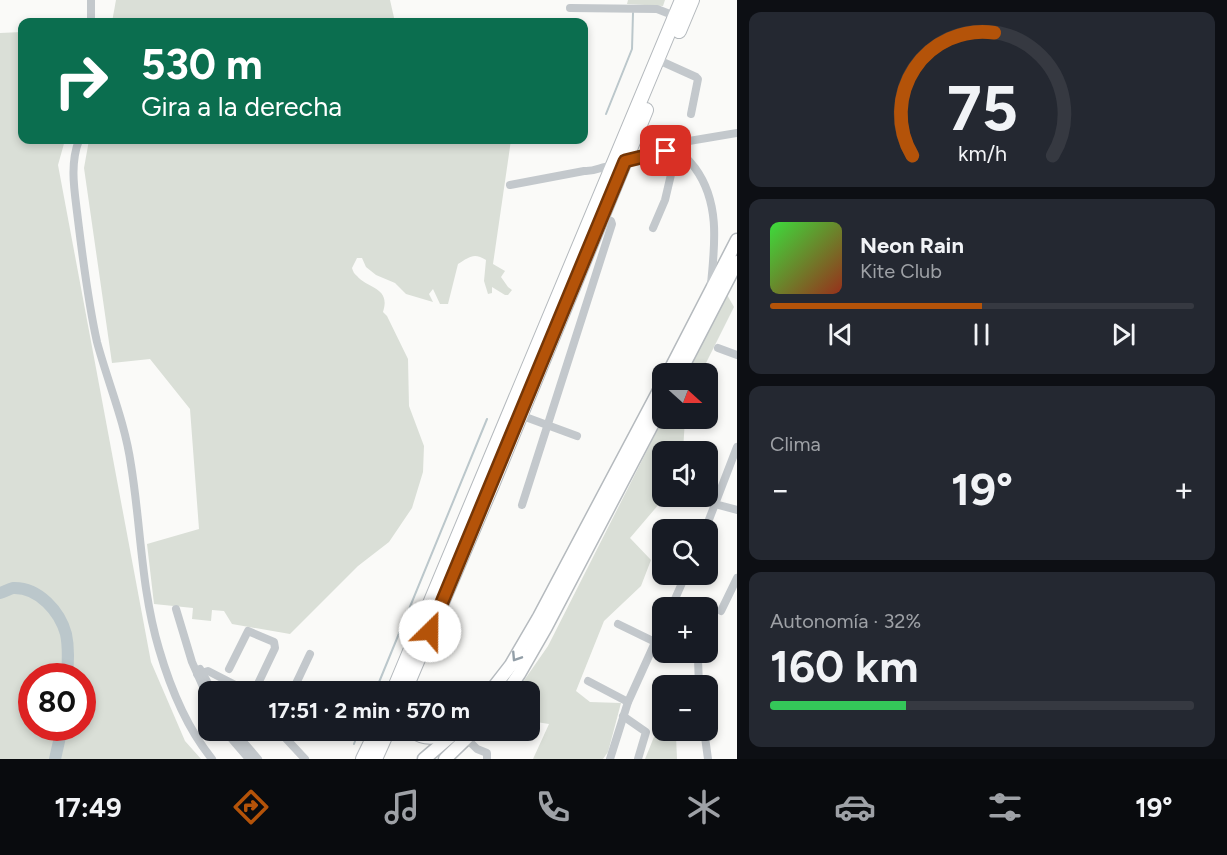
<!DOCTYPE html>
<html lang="es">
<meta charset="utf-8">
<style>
:root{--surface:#171b24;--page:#242831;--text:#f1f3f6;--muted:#9ea1a6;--line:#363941;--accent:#b45309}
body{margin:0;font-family:Figtree,sans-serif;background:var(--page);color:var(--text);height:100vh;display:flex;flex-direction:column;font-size:22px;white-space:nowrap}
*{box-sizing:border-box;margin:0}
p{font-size:20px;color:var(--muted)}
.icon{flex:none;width:33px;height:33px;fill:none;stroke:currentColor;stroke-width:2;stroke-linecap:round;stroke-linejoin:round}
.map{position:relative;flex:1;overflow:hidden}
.sheet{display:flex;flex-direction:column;gap:12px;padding:12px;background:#0d0f14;width:490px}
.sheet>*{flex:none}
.banner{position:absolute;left:18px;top:18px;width:570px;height:126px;border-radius:12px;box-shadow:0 3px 9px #0003;background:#0b6e4f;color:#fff;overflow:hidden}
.needle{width:39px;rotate:111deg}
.tools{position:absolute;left:652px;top:363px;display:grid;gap:12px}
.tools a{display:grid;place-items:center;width:66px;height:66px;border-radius:12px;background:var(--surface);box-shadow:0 3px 9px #0003;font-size:30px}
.speed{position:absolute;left:18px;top:663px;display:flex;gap:12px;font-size:30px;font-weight:700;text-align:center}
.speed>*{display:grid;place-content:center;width:78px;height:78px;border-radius:50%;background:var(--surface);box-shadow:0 3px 9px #0003;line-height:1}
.speed .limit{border:9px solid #d22;background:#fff;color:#111}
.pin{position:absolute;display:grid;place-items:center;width:51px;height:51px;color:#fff;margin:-26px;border-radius:12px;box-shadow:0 3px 9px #0006}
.me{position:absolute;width:66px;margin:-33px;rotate:23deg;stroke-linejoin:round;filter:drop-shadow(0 0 4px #0008)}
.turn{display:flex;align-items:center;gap:21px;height:126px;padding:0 24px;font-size:27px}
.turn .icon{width:78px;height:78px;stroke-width:2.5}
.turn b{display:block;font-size:42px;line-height:51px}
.big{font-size:45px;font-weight:700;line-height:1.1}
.sheet .card{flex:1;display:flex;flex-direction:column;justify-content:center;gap:9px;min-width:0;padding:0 21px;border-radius:12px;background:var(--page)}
.sheet .dial{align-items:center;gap:0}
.dial svg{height:156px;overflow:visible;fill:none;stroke:var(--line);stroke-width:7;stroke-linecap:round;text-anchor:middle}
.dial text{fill:var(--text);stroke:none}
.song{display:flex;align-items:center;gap:18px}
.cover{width:72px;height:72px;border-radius:9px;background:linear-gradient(135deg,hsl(120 70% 55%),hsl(10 70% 35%))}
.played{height:6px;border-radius:3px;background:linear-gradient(90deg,var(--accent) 50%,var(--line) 50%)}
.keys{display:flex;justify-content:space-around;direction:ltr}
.heat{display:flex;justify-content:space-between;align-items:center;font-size:33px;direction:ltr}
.charge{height:9px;border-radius:4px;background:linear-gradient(90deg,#34c759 32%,var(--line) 0)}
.trip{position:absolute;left:198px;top:681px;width:342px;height:60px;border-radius:12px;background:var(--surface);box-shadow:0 3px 9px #0003;font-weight:700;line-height:60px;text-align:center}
.tab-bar{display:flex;height:96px;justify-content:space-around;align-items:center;background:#090b0e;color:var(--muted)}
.tab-bar .icon{width:42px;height:42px}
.tab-bar .selected{color:var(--accent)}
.tab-bar b{font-size:27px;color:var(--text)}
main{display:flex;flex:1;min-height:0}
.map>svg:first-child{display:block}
</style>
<main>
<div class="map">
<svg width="737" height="759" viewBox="0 0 737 759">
<rect width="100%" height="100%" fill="#fafaf8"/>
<g fill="#dadfd7" fill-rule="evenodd">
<polygon points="116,0 390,0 395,22 112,22"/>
<polygon points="628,0 665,0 663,6 627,4"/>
<path d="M22,32V140H65L58,165L151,662L185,741L201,759H0V33ZM32,676H82V728H32Z"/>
<path d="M89,140H511L493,264L505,271L501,277L508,287L512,290L508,295H505L492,287V293L488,294L484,281L486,260C474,252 469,257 458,264L448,304H440L433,289L429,294L433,302L406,294L395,283L376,275L366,267L362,258H357L352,268C353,271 354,274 357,276C368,289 391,287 383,312L387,316L408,359L409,406L424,446L423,472L412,508L389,542L358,566L290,634L232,624L224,611L212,610L211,621L192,619L193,608L154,604L147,544L199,529L190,409L150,359L112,363L84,168Z"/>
<polygon points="726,293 734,307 701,373 686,374"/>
<polygon points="663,419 685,419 683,451 663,452 663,496 665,497 630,538 651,560 641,586 604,621 576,691 590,702 621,703 608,752 603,759 533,759 549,724 530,721 530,692 516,692 548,646"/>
<polygon points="676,736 677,759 645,759 654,737"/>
</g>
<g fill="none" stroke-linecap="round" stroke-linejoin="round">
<g stroke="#bbc7cb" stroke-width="2">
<polyline points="606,114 632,49 633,13"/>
<polyline points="375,692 487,419"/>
<polyline points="354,744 359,730"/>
</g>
<g stroke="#bbc7cb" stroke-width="12">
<path d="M0,593C4,592 9,589 13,588C39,587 60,612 66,634C69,648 68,662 67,676"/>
<polyline points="55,759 62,728"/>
</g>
<g stroke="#b5babe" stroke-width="15">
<g id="primary">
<polyline points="668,374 737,240"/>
<polyline points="679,374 737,262"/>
<polyline points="490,692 511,665 539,617 663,383"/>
<polyline points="507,692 519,674 546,627 663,404"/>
<polyline points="424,759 458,730"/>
<polyline points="445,759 475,730"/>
</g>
</g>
<g stroke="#b4b9bd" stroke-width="16">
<g id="highway">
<polyline points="679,31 692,0"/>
<polyline points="393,692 682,0"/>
<polyline points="404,692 492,485 646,110"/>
<path d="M411,730C424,739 436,739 449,730"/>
<polyline points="363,759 377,730"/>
<polyline points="375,759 388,730"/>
</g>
</g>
<g stroke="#c3c8cc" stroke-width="8">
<polyline points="570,8 657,9 675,16"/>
<polyline points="91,22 91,0"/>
<polyline points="665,63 696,77 698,79 691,114"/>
<path d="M79,140C69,166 75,193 78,220C83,261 88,302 97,342C108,383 125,422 131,465C141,526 141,589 159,649C170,687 187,728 212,759"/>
<path d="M625,161C639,156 658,148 674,151C684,154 689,160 695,168C720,202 715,244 711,284"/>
<path d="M510,185L584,171C596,172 601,166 612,166"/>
<polyline points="653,228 665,200 677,149 681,144 689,141 737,133"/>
<polyline points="718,348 737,355"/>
<polyline points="520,415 577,436"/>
<polyline points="715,504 737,510"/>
<polyline points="522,505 612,224 611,221 602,217"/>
<polyline points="705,530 737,447"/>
<polyline points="671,608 686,574"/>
<polyline points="176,609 192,662 208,698"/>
<polyline points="721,611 737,578"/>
<polyline points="618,624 655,642"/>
<polyline points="698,659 699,686"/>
<polyline points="200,669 213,692"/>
<polyline points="229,669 248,631 274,642 275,648 254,692"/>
<polyline points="197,674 208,671 249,692"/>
<polyline points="588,681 628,702"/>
<polyline points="292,692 310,654"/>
<polyline points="623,716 646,732 638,759"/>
<polyline points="224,730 249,759"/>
<polyline points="233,730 258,759"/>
<polyline points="278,730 305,759"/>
<polyline points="704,730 708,759"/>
<polyline points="467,739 477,749 487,753 487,759"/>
<polyline points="610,759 628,702 663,625"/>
</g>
<use href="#primary" stroke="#fff" stroke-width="12"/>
<use href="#highway" stroke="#fff" stroke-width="14"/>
</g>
<defs><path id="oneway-chevron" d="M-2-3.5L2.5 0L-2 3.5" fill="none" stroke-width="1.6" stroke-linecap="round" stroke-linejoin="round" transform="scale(1.5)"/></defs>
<use stroke="#939fa8" href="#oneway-chevron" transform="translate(516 657) rotate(123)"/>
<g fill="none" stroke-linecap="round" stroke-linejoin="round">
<g stroke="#753606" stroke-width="15">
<polyline id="route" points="430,631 625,161 666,151"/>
</g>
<use href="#route" stroke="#b45309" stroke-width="10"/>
</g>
</svg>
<div class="tools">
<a><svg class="needle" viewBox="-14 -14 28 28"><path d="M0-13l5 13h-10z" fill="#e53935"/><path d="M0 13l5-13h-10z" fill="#9ea1a6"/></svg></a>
<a><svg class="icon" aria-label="sound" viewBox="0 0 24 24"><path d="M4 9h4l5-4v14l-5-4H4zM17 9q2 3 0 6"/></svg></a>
<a><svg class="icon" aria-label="search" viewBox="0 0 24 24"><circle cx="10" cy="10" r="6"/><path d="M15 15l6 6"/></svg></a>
<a>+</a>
<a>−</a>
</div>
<div class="speed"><div class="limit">80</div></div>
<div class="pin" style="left:666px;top:151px;background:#d93025"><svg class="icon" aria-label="arrive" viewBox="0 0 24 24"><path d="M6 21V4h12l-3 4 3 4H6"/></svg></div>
<svg class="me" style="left:430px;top:631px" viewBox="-20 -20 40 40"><circle r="19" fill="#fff"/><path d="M0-13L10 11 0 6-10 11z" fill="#b45309"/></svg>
<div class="trip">17:51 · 2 min · 570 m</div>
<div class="banner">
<div class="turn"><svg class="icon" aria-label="right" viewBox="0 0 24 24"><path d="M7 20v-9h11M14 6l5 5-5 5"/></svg><div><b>530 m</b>Gira a la derecha</div></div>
</div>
</div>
<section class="sheet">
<div class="card dial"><svg viewBox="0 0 100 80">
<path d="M14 69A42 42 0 1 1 86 69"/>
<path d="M14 69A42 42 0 0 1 56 6" stroke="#b45309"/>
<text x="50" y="56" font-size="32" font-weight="700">75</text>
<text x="50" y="72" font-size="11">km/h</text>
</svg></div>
<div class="card">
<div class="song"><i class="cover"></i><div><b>Neon Rain</b><p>Kite Club</p></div></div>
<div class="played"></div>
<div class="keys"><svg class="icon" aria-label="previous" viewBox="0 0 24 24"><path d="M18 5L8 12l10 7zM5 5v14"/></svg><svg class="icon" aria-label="pause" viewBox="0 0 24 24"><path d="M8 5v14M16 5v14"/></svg><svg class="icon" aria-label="next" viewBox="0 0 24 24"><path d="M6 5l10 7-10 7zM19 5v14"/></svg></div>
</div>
<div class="card"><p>Clima</p>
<div class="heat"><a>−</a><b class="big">19°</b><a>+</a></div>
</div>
<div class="card"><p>Autonomía · 32%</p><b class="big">160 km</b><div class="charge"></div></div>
</section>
</main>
<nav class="tab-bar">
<b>17:49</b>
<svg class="icon selected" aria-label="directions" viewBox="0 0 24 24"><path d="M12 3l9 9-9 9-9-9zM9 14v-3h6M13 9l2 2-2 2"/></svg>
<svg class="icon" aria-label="music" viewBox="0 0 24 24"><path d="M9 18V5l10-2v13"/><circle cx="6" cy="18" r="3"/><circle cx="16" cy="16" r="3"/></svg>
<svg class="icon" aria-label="phone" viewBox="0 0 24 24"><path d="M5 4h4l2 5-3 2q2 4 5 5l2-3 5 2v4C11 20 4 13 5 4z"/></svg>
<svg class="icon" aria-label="climate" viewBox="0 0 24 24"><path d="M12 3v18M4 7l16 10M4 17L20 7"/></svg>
<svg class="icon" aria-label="car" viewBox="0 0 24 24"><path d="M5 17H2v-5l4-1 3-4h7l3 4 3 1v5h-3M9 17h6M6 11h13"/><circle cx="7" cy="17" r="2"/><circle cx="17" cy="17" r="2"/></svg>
<svg class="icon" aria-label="filters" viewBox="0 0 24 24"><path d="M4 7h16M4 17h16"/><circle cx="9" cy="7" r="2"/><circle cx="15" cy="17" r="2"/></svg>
<b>19°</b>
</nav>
